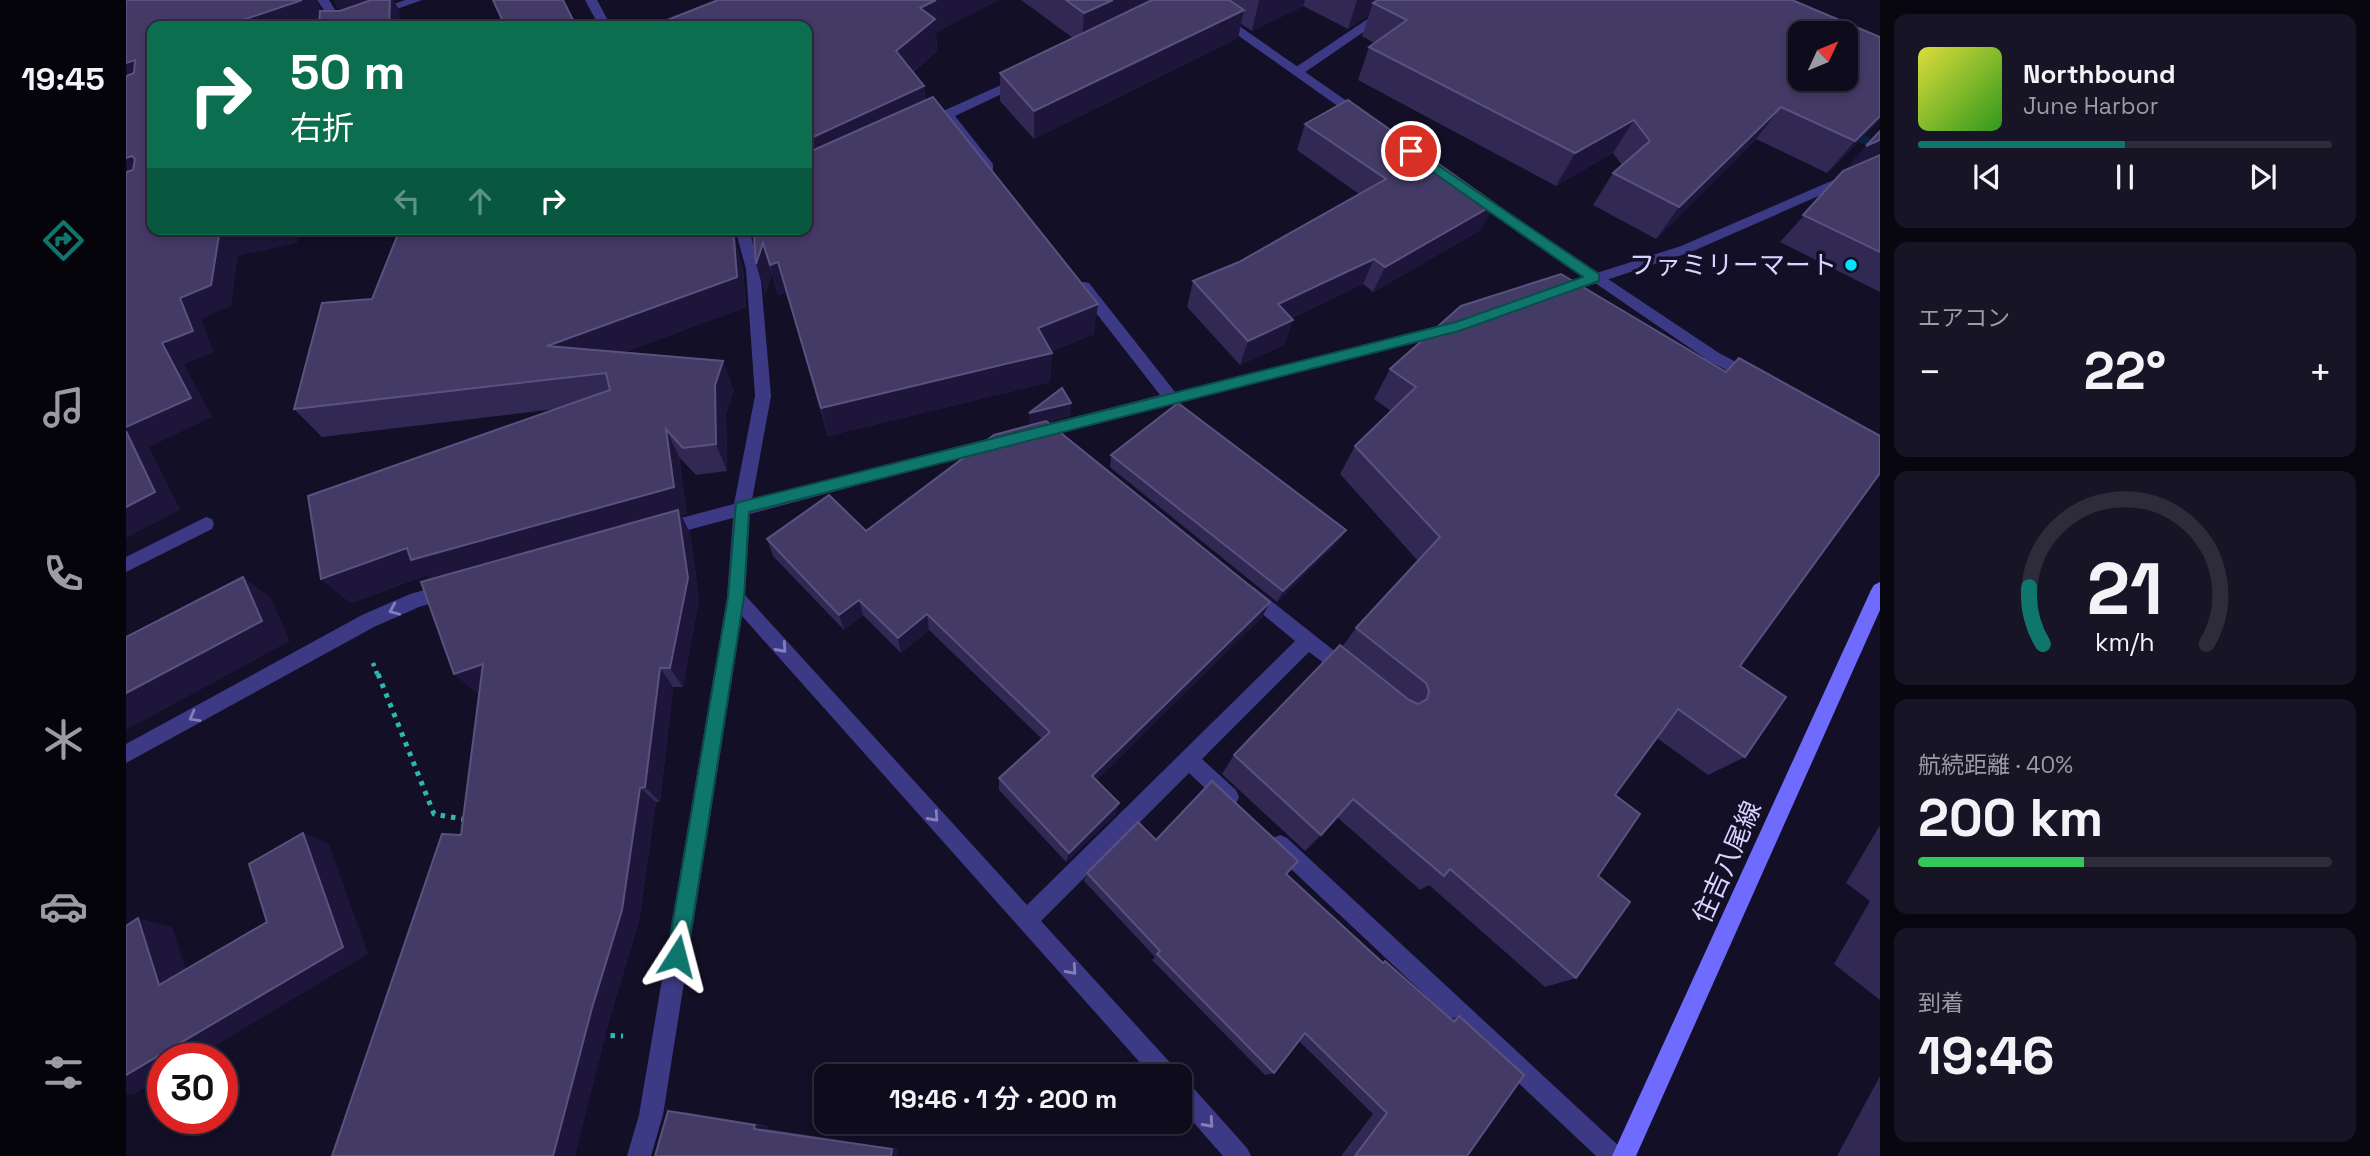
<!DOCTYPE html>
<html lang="ja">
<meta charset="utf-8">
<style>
:root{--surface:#0e0b1c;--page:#171425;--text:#f1f3f6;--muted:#9b9ba3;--line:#2e2b3b;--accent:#0f766e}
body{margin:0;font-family:"Space Grotesk","Noto Sans JP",sans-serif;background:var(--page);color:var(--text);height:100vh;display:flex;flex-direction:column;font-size:26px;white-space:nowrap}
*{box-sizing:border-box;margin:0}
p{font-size:23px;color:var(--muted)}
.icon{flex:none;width:38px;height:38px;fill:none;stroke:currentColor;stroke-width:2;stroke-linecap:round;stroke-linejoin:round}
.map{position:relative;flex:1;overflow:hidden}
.drawer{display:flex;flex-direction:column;gap:14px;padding:14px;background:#08060f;width:490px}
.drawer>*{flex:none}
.top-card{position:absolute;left:21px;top:21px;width:665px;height:214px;border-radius:14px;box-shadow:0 4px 10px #0003,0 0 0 2px var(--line);background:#0b6e4f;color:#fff;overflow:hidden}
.needle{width:46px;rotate:46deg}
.buttons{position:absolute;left:1662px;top:21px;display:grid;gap:14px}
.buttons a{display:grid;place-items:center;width:70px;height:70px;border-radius:14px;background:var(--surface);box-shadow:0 4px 10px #0003,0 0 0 2px var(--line);font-size:35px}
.speed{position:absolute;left:21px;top:1043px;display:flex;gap:14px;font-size:35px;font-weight:700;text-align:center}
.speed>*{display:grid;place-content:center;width:91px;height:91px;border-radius:50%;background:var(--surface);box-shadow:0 4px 10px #0003,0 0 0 2px var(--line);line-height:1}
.speed .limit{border:10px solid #d22;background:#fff;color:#111}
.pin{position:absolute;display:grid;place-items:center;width:60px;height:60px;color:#fff;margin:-30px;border:4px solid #fff;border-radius:50%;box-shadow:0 2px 7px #0007}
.me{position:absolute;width:77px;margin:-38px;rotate:9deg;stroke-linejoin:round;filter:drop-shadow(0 0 5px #0008)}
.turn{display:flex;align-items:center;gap:24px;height:147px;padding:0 28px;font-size:32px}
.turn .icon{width:91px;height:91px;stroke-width:2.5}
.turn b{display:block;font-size:49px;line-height:60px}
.lanes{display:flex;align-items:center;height:66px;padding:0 28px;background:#0003;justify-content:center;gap:35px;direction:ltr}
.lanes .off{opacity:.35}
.big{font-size:52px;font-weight:600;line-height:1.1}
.drawer .card{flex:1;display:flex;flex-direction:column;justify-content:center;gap:10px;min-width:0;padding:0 24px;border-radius:14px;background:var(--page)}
.drawer .dial{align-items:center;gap:0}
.dial svg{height:182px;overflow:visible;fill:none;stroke:var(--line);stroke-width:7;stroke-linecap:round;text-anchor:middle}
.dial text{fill:var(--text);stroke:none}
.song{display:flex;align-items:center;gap:21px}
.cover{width:84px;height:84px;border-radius:10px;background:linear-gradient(135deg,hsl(60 70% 55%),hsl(110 70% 35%))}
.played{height:7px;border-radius:4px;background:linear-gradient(90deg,var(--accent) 50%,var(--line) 50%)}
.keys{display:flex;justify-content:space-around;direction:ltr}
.heat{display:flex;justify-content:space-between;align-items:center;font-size:38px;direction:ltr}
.charge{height:10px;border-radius:5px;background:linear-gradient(90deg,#34c759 40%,var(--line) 0)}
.trip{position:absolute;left:688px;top:1064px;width:378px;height:70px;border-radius:14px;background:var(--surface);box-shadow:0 4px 10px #0003,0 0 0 2px var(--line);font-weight:600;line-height:70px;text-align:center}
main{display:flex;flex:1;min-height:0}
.menu{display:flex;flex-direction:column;width:126px;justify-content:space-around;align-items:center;background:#06040b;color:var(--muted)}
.menu .icon{width:49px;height:49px}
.menu .active{color:var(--accent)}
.menu b{font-size:32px;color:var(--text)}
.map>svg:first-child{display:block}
</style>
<main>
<nav class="menu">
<b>19:45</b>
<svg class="icon active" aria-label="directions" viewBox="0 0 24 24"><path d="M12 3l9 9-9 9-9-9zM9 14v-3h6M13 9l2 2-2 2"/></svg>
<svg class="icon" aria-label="music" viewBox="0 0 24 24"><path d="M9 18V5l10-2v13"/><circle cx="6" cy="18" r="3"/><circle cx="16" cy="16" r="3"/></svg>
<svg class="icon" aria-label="phone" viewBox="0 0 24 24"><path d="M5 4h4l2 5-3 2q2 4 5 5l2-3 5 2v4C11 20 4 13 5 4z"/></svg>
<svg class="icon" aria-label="climate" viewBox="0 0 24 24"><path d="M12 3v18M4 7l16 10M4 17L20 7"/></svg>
<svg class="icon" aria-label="car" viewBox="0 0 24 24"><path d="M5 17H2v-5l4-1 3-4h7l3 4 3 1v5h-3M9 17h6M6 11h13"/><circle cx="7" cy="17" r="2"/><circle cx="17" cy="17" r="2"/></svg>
<svg class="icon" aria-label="filters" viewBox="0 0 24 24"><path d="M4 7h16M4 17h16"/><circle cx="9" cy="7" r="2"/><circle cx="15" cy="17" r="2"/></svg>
</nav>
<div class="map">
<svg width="1754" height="1156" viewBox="0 0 1754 1156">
<rect width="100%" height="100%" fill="#130f26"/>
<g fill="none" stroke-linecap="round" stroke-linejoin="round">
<polygon fill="#0a1f44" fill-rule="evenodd" points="1716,126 1754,142 1754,151 1711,133 1710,130"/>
<polyline stroke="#2fb8b0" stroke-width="4.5" stroke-dasharray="3.5 5" stroke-linecap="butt" points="247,663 252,676"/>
<g stroke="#2fb8b0" stroke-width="5" stroke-dasharray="4.5 6" stroke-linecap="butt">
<polyline points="252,674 308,814 342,820"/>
<polyline points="474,1035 497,1036"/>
</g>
<g fill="#3d3a85" fill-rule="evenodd">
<polygon points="191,0 203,0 219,26 209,26"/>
<polygon points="80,517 86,519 88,524 86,529 0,572 0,557"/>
</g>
<g fill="#3d3a85" fill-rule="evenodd">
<polygon points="279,0 296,0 223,26 206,26"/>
<polygon points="459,0 471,0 485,26 473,26"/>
<polygon points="1270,0 1284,0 1175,75 1167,75 1167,69"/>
<polygon points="893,77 897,78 897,84 829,116 867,164 867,170 857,170 819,120 801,128 795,124 817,111"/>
<polygon points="1754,160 1754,169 1565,252 1429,297 1422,292 1424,288 1555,246"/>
<polygon points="609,229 623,229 634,269 645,396 626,500 872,436 880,442 872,448 624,514 619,595 901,905 1169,641 1117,598 1114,593 1117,588 1123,585 1129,588 1225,664 1227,670 1225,676 1218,678 1183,652 1076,759 1110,790 1113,797 1110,804 1103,807 1096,804 1063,773 915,921 1049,1068 1052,1076 1026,1076 616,616 537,1115 525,1156 501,1156 513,1115 601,597 607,518 536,537 530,535 528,530 530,525 536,523 608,504 629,396 620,269"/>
<polygon points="958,282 963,283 1049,392 1326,323 1333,328 1326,333 905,440 899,438 897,434 899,430 905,428 1034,395 953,291 951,287 953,283"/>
<polygon points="321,584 327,587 330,592 327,597 293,607 248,627 0,763 0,744 236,615 284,594"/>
<polygon points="1154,835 1161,838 1495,1148 1499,1156 1470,1156 1147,852 1144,845 1147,838"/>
<polygon points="1054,1079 1062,1082 1121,1148 1125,1156 1097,1156 1054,1107"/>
</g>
<g fill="#3d3a85" fill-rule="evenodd">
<polygon points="1062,0 1076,0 1238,113 1238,119 1230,119"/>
<polygon points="1347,189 1593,353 1629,372 1632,376 1629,380 1619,380 1583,361 1342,196 1340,193"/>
</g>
<polygon fill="#6f6bff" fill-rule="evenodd" points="1754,582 1754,610 1510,1156 1486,1156 1745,590 1748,585"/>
</g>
<g fill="#312854">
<polygon points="895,0 1669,0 1668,1 1754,37 1754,120 1701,173 1630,139 1530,239 1467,205 1487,173 1496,165 1487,153 1430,186 1232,80 1243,47 1248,43 1236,36 1243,15 1222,29 1177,6 1126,31 1115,24 1112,38 908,139 874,101 874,73 947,38"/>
<polygon points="810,33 811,51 787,72 798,86 799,101 968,334 926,351 924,382 702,436 660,292 652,295 646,274 639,295 628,237"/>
<polygon points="1179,124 1355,230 1247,292 1237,284 1166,318 1167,320 1158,345 1114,365 1061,307 1067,281 1113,262 1233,194 1171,150"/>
<polygon points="1754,131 1754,292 1654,242"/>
<polygon points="606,230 617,269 620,307 499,352 608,390 600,413 601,471 570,475 553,457 561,514 555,515 564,533 573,599 557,687 547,687 534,802 530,802 513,921 485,1014 335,835 353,691 350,693 305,579 301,575 225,603 195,579 429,409 196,437 168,409 246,299"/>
<polygon points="1613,358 1614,666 1619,757 1582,775 1531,738 1489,795 1450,978 1419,987 1303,885 1294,890 1211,817 1195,835 1179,851 1096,774 1108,755 1216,647 1230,628 1292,561 1214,474 1229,446 1265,411 1248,399 1264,369 1600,372"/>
<polygon points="945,403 944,416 921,422 1144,602 1136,617 970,780 990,814 940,862 873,790 873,778 916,739 803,630 775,653 737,615 718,630 647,556 641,539 740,531 903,426 903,413"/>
<polygon points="985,455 1220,530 1213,541 1151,602 984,467"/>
<polygon points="1754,825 1754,1000 1708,964 1744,901 1720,883"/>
<polygon points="1030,840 1160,874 1257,962 1259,961 1324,1018 1333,1016 1341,1156 1215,1156 1247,1114 1173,1041 1148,1073 1139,1075 1026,960 1029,957 958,881 961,873"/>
<polygon points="1754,1076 1754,1156 1711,1156"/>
<polygon points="542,1111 558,1112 642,1126 641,1129 772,1149 770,1156 529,1156"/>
</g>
<g fill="#1d163a">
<polygon points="176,0 190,0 201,19 180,26 99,26"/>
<polygon points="207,0 271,0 268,1 274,11 273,26 263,26 218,19"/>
<polygon points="810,0 873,0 810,33 811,51 773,83 770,51 794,8"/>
<polygon points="987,0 1046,0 956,45 958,13"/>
<polygon points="1133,0 1179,0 1177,6 1126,31"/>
<polygon points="1231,0 1265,0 1247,3 1243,15 1222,29"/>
<polygon points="1118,10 1112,38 908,139 908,111"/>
<polygon points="9,60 26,81 0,91 0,63"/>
<polygon points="798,86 800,118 681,175 681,140"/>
<polygon points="1655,107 1630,139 1530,239 1553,207"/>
<polygon points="1754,116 1754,120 1701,173 1729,141"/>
<polygon points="1508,120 1487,153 1430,186 1449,153"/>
<polygon points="1754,140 1754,158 1716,173 1740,146"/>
<polygon points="6,156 25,178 0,186 0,158"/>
<polygon points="1369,204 1355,230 1247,292 1259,267"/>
<polygon points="118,229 184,229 186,234 171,238 171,243 112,256 105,306 75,319 88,352 58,364 86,417 23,447 54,510 0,538 0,427 36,343 54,298 93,235"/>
<polygon points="190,229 210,229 193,233"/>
<polygon points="606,229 607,229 617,269 620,307 438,375 421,346"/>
<polygon points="637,243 646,274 639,295 630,264"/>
<polygon points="1248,259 1237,284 1143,329 1152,304"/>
<polygon points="652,262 660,292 652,295 644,265"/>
<polygon points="972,304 968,334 917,355 926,353 924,382 702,436 695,408 912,328"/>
<polygon points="1167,320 1158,345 1114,365 1122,341"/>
<polygon points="597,361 608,390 600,413 601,471 590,444 589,385"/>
<polygon points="945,403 944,416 903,426 903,413"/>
<polygon points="540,429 553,457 561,514 555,515 564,533 573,599 557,687 544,668 310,584 301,575 225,603 195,579"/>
<polygon points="1220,530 1213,541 1151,602 1157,591"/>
<polygon points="117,577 145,598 164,641 0,730 0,693"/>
<polygon points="733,600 737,615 718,630 713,615"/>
<polygon points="1144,602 1136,617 963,788 966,776"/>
<polygon points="801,614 803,630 775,653 772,638"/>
<polygon points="357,664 377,682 350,693 328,674"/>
<polygon points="534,668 547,687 534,802 519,787"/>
<polygon points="514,788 530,802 513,921 485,1014 449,1156 427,1156"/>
<polygon points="993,803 990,814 940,862 943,853"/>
<polygon points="177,833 203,844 242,954 67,1059 37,1059 37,1077 7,1095 0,1094 0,1075 217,947"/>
<polygon points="12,918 46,927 67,991 33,985"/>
<polygon points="629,1125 642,1126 641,1129 628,1129"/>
<polygon points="766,1149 772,1149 770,1156 765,1156"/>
</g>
<g fill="#433a66" stroke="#5a527e" stroke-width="2" fill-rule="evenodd">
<polygon points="0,0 176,0 99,26 26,26 26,229 118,229 93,235 85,285 54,298 67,331 36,343 65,398 0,427 0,172 7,170 9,159 6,156 0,158 0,76 8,73 9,60 0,63"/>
<polygon points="245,0 264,0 263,26 193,26 194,11 214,11"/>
<polygon points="367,0 437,0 450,26 379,26"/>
<polygon points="592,0 810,0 794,8 809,19 770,51 798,86 681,140 681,26 526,26"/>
<polygon points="940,0 987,0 958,13"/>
<polygon points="1026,0 1103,0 1118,10 908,111 874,73"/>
<path d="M1252,0H1666L1754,37V116L1729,141L1655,107L1553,207L1487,173L1524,141L1508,120L1449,153L1243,47L1281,20L1247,3ZM1675,33H1720V79H1675Z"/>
<polygon points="807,97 972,304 912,328 926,353 695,408 652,262 644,265 637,243 630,264 628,237 626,229 681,229 681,153"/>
<polygon points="1222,100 1369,204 1259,267 1248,259 1152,304 1167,320 1122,341 1067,281 1113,262 1260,179 1179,124"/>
<polygon points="1754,131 1754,140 1740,146"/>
<polygon points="1754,155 1754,252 1677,215 1717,171"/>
<polygon points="274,229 606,229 608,239 611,277 421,346 597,361 589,385 590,444 557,448 540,429 548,487 285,560 281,548 195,579 182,496 484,390 480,373 168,409 196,303 246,299"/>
<polygon points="1435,274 1600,372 1613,358 1754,436 1754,473 1614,666 1660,697 1619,757 1552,709 1489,795 1514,814 1472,876 1504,902 1450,978 1324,869 1318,876 1227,799 1195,835 1108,755 1214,645 1283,700 1292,704 1301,699 1303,691 1300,683 1230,628 1314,537 1229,446 1290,387 1264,369 1335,306"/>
<polygon points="936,388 945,403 903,413"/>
<polygon points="1052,403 1220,530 1157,591 985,455"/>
<polygon points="920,421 1144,602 966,776 993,803 943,853 873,778 924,732 801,614 772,638 733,600 713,615 641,539 703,495 740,531 868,435"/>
<polygon points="0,431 29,492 0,507"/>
<polygon points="552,510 562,578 544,668 534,668 519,787 514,788 496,910 466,1008 427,1156 206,1156 316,834 335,835 357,664 328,674 295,582"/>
<polygon points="117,577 136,621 0,693 0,637"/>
<polygon points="1086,781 1172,861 1160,874 1257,963 1259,961 1328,1022 1333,1016 1398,1075 1341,1156 1229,1156 1261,1113 1179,1033 1148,1073 1031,954 1034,951 961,873 1012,822 1030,840"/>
<polygon points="177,833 217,947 0,1075 0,926 12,918 33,985 141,922 123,864"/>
<polygon points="542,1111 629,1125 628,1129 766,1149 765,1156 529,1156"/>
</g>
<defs><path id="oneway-chevron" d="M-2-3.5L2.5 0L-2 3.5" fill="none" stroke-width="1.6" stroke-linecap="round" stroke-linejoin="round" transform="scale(1.75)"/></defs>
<g stroke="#837fbc">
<use href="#oneway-chevron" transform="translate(268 610) rotate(157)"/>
<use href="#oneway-chevron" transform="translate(656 648) rotate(48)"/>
<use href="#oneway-chevron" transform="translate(68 717) rotate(151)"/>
<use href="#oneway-chevron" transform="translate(808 817) rotate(48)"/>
<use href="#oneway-chevron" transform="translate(946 970) rotate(48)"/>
<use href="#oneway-chevron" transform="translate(1083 1123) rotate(48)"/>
</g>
<polygon fill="#0f766e" stroke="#0a4d48" stroke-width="2" points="1285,147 1473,274 1473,281 1333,331 623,512 618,597 561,956 558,963 551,966 544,963 541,956 602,597 610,503 1330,322 1457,277 1281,154 1281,148"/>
<circle fill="#00e5ff" stroke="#130f26" stroke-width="2.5" cx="1725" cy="265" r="7"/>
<g text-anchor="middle" stroke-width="7" stroke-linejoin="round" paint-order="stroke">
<g font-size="26" fill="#d9d4ff" stroke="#130f26" text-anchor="end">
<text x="1711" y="274">ファミリーマート</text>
</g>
<g font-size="26" fill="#d9d4ff" stroke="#130f26">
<text transform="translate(1601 862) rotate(-66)" y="9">住吉八尾線</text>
</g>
</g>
</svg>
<div class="buttons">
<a><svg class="needle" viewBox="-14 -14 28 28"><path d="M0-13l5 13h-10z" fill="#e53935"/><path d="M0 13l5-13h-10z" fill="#9b9ba3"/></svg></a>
</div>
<div class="speed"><div class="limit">30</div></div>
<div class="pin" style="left:1285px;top:151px;background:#d93025"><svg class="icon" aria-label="arrive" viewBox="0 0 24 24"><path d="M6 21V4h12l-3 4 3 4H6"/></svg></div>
<svg class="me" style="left:551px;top:956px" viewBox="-20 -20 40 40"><path d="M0-17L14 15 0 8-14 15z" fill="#0f766e" stroke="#fff" stroke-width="4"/></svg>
<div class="trip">19:46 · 1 分 · 200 m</div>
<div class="top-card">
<div class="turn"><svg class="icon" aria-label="right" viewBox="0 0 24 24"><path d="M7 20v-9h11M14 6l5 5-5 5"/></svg><div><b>50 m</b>右折</div></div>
<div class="lanes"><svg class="icon off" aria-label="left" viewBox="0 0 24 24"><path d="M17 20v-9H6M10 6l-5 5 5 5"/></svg><svg class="icon off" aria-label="ahead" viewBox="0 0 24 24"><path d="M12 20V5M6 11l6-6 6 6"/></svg><svg class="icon" aria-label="right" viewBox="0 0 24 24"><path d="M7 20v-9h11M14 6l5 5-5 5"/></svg></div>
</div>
</div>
<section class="drawer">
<div class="card">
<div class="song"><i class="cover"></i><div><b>Northbound</b><p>June Harbor</p></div></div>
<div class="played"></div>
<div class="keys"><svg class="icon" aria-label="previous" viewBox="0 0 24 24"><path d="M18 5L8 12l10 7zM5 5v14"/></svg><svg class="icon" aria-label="pause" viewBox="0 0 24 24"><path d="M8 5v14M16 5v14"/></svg><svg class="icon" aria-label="next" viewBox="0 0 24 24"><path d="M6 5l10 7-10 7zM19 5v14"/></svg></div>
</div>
<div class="card"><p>エアコン</p>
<div class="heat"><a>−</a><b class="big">22°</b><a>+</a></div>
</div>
<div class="card dial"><svg viewBox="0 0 100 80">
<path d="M14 69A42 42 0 1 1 86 69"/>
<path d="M14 69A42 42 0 0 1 8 44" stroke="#0f766e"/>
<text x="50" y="56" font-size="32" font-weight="700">21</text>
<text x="50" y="72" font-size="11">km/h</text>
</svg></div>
<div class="card"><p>航続距離 · 40%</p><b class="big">200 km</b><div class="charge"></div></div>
<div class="card"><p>到着</p><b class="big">19:46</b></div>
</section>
</main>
